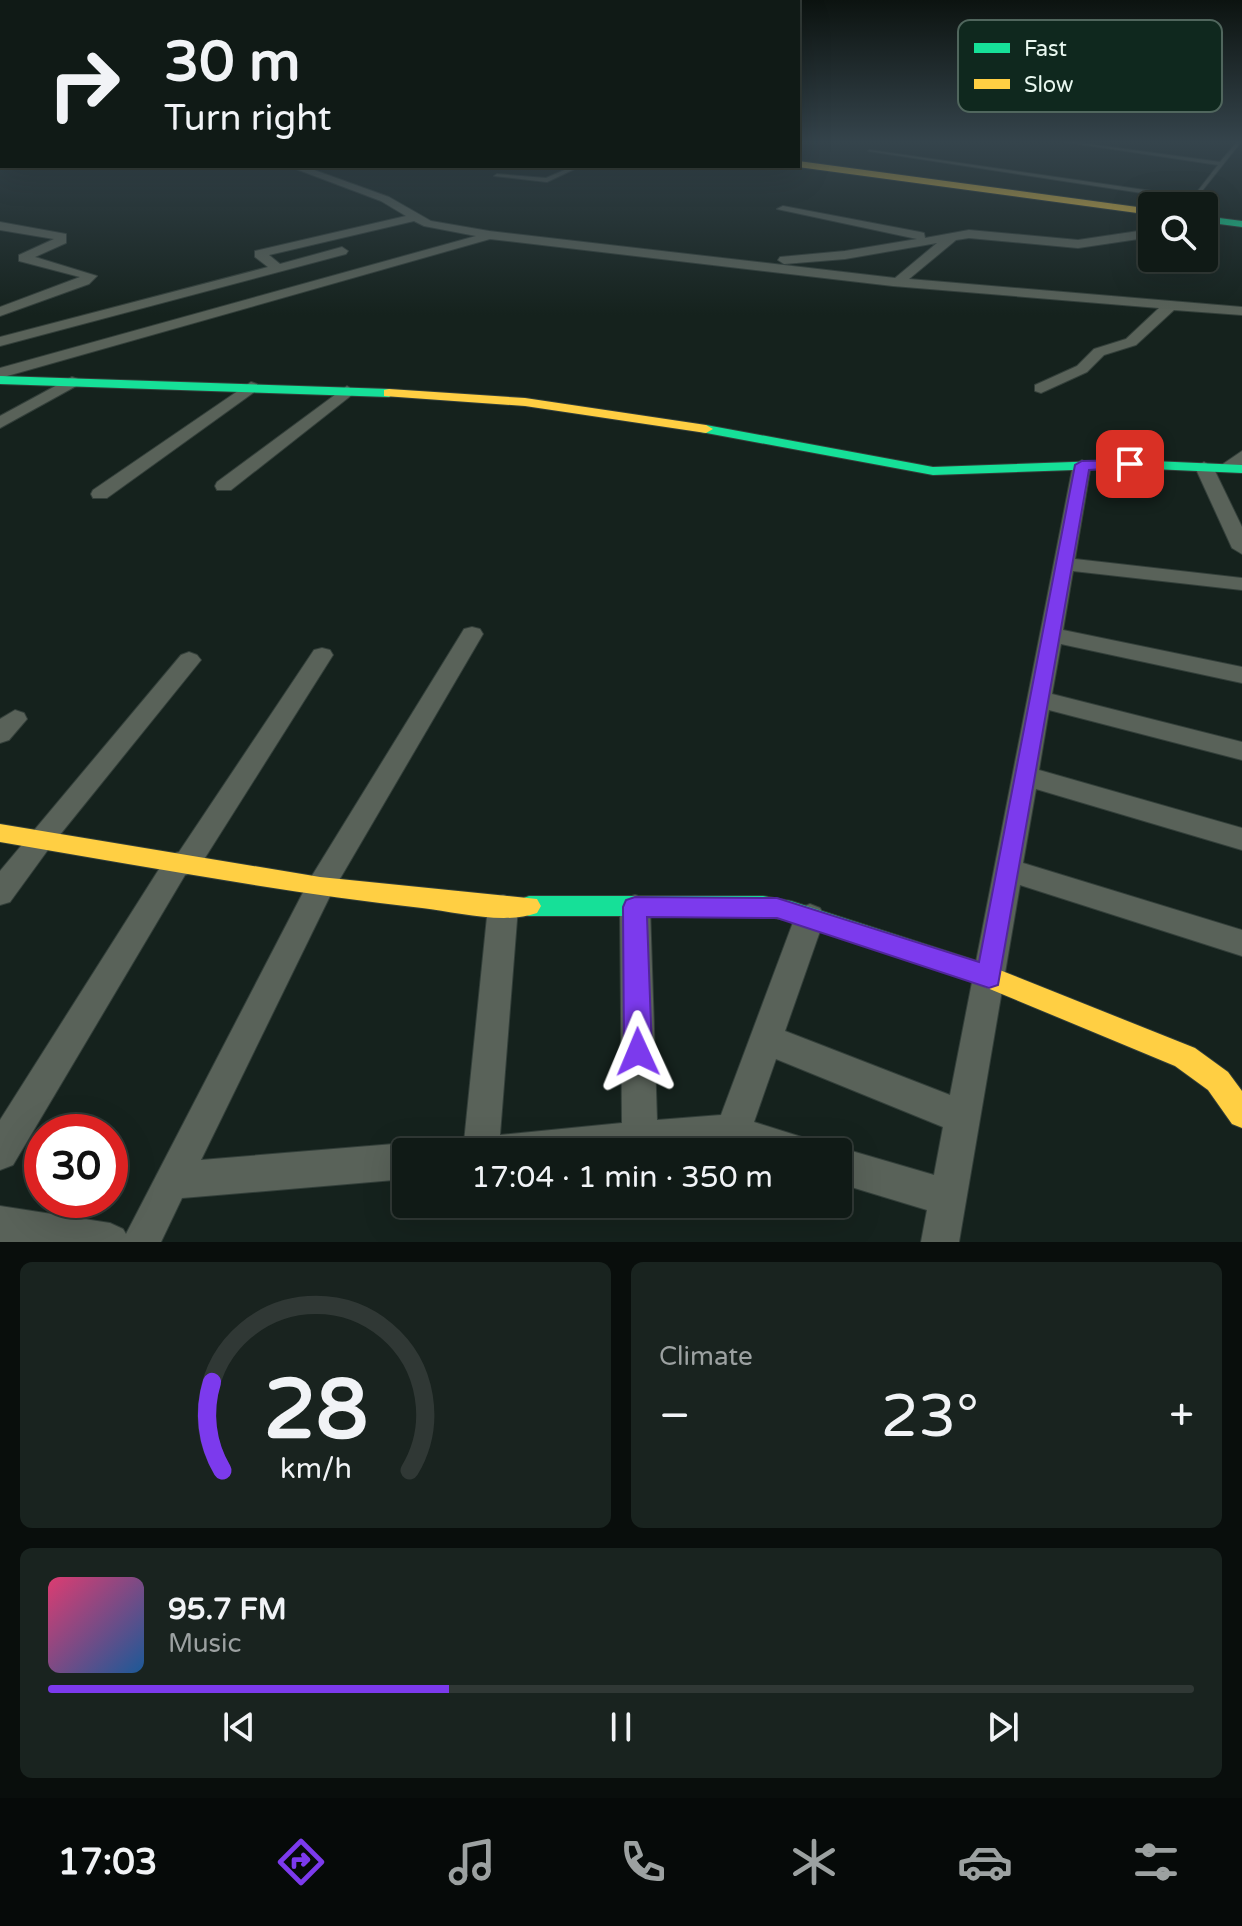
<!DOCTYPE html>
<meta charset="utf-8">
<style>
:root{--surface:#101a16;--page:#19231f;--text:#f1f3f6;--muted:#9ca1a1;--line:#303835;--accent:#7c3aed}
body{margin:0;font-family:"Varela Round",sans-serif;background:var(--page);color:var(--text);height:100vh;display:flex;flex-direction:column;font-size:30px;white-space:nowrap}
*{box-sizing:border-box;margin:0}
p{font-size:26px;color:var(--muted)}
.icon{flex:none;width:44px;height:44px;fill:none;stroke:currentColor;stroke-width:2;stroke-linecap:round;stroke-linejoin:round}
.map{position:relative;height:1242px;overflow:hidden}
.panel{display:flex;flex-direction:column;gap:20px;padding:20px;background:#090e0c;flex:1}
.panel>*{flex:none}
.guide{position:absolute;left:0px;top:0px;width:800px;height:168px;box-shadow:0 8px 32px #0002,0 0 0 2px var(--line);background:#101a16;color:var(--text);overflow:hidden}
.tools{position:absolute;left:1138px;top:192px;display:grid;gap:16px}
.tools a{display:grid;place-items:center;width:80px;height:80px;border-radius:8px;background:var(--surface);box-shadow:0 8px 32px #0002,0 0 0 2px var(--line);font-size:40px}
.speed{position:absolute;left:24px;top:1114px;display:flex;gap:16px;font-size:40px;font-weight:700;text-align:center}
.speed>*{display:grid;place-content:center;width:104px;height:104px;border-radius:50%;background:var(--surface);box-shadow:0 8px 32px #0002,0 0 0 2px var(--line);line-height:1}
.speed .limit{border:12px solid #d22;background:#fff;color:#111}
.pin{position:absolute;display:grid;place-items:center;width:68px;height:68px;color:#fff;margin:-34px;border-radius:16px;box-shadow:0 4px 12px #0006}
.me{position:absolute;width:88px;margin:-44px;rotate:359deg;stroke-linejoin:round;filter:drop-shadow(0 0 6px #0008)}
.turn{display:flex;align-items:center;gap:28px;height:168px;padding:0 32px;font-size:36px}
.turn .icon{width:104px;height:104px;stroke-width:2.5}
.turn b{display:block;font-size:56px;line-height:68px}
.big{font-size:60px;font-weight:600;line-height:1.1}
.panel .widget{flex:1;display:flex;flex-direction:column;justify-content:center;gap:12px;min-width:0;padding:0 28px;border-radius:12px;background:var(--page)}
.panel .dial{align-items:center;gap:0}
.dial svg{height:208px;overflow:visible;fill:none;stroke:var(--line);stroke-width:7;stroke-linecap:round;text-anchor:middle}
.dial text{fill:var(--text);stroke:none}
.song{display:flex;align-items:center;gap:24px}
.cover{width:96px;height:96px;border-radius:12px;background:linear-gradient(135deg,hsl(340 70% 55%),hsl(210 70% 35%))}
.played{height:8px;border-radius:4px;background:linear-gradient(90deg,var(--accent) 35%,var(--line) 35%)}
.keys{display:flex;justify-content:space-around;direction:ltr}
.heat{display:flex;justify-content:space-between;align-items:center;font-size:44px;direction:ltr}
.panel .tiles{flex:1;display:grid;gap:20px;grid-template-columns:1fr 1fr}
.widget:last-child{grid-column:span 2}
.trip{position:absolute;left:392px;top:1138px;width:460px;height:80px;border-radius:8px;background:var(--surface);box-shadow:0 8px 32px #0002,0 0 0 2px var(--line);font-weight:600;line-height:80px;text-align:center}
.tabs{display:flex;height:128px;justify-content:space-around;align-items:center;background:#060a09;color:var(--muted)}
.tabs .icon{width:56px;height:56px}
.tabs .selected{color:var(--accent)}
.tabs b{font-size:36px;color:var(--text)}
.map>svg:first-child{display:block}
</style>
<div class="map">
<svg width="1242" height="1242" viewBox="0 0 1242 1242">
<rect width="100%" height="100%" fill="#15221d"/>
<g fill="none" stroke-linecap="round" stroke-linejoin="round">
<g stroke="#333f3a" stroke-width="2">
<g id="lane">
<polygon points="1065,142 1074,142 1220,162 1237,142 1241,142 1194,201 868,151 870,150 1193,197 1218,165"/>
<polygon points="574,166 581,166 547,182 494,176 497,174 546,178"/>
</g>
</g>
<g stroke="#333f3a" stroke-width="2">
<g id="street">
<polygon points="288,166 303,166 389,197 431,221 489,231 895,278 937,243 845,259 784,264 778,260 780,257 845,251 917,239 777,209 783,206 920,232 924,233 925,238 969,230 1078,240 1152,229 1152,237 1078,248 969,238 956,240 909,279 1242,307 1242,315 1174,310 1136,345 1104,355 1087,372 1041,393 1035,391 1035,385 1077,366 1094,349 1126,339 1159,308 893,286 490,239 0,378 0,368 476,236 424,226 414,221 269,255 280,264 342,247 348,251 346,254 0,346 0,337 268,267 255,257 255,251 406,216 381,201"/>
<polygon points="0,222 66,234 66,243 35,257 97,276 89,284 0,316 0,307 80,277 19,261 19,255 54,239 0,230"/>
<polygon points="72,377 78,379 78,385 0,428 0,416"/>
<polygon points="251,382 257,384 257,390 107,498 93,498 91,494 93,490"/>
<polygon points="347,386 355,391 353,394 231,490 217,490 215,486 217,482"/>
<polygon points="1242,451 1242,465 1232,472 1220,472 1217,468"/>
<polygon points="1082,460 1091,465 1075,559 1242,578 1242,590 1073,571 1063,630 1242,667 1242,683 1061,644 1052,694 1242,742 1242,760 1049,710 1039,770 1242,828 1242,850 1036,789 1023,863 1242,930 1242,956 1020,885 959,1242 921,1242 927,1210 838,1183 838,1152 826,1152 838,1147 934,1175 943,1127 776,1059 754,1122 808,1139 813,1152 712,1150 463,1152 488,907 493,898 503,895 513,898 518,907 500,1135 622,1123 620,907 625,898 635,895 645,898 650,907 657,1120 721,1115 795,917 800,908 810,904 820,908 825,917 785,1031 950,1095 1073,465"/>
<polygon points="1204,462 1213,467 1242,527 1242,554 1232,548 1195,467"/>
<polygon points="472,627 480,629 483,634 331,894 201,1160 406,1143 420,1152 406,1152 406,1179 182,1198 161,1242 0,1242 0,1206 110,1223 123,1229 126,1234 310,879 461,634 464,629"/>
<polygon points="322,648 330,650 333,655 196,872 185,875 13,1165 0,1170 0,1120 168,855 179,852 314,650"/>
<polygon points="189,652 197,655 201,660 197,665 50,847 10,902 0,905 0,871 181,655"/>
<polygon points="15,710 24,713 27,719 9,740 0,743 0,719"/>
</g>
</g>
<g stroke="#333f3a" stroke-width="2">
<g id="fast">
<polygon points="1204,216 1242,221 1242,227 1204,222"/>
<polygon points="0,376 389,389 396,393 389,397 0,384"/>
<polygon points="706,425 933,467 1130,460 1242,465 1242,473 1130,468 933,475 701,432 701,426"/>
<polygon points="529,896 763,896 791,901 977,961 986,964 990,972 986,980 977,983 791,921 763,916 529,916 521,913 517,906 521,899"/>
</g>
</g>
<g stroke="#333f3a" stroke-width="2">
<g id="slow">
<polygon points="798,161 1152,209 1152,215 798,167"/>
<polygon points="389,389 525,398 706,425 713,429 706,433 525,406 384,396 384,390"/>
<path d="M0,824L320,877L537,899L541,906L537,913C504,925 457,912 422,908C281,892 141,866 0,842Z"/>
<polygon points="977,961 1195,1048 1228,1072 1242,1091 1242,1128 1232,1124 1208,1090 1175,1066 968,980 964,972 968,964"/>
</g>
</g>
<use href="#lane" fill="#596259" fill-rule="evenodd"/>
<use href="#street" fill="#596259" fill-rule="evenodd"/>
<use href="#fast" fill="#16e098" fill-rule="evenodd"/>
<use href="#slow" fill="#ffcf43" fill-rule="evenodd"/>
</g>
<linearGradient id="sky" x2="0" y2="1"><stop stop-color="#0c1310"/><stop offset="0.45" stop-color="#35444c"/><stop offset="1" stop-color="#35444c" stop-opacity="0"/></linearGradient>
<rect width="1242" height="315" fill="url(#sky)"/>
<polygon fill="#7c3aed" stroke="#51269a" stroke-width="2" points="1130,460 1138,464 1136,467 1089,470 998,985 989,988 777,918 647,917 652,1052 648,1061 638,1065 628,1061 624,1052 623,907 626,900 635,897 777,898 979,962 1075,465 1082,461"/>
<rect x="958" y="20" width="264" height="92" rx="12" fill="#0f281e" stroke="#50665d" stroke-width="2"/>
<rect x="974" y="43" width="36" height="10" fill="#16e098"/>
<rect x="974" y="79" width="36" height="10" fill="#ffcf43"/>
<g font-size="22" fill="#e8f7ef">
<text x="1024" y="56">Fast</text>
<text x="1024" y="92">Slow</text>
</g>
</svg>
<div class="tools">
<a><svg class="icon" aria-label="search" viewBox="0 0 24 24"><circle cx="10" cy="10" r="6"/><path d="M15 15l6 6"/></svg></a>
</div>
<div class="speed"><div class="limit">30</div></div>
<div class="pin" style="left:1130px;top:464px;background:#d93025"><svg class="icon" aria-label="arrive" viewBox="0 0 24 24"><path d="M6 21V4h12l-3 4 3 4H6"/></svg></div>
<svg class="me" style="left:638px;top:1052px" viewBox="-20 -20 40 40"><path d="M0-17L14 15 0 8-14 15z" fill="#7c3aed" stroke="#fff" stroke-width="4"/></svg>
<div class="trip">17:04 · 1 min · 350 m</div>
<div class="guide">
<div class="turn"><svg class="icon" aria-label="right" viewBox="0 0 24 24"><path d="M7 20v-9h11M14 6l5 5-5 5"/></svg><div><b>30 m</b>Turn right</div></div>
</div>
</div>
<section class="panel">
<div class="tiles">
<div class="widget dial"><svg viewBox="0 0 100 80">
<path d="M14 69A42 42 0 1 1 86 69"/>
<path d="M14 69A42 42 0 0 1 10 35" stroke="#7c3aed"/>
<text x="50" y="56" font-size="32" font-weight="700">28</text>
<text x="50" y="72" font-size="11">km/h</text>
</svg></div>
<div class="widget"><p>Climate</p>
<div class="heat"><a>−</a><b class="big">23°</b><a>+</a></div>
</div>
<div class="widget">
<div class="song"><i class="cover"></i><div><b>95.7 FM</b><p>Music</p></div></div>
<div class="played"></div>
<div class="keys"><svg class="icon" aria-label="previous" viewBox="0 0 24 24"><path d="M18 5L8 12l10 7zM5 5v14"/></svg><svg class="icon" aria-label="pause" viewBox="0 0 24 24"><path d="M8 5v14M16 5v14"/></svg><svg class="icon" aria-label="next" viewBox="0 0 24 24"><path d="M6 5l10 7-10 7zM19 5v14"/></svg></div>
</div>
</div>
</section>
<nav class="tabs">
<b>17:03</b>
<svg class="icon selected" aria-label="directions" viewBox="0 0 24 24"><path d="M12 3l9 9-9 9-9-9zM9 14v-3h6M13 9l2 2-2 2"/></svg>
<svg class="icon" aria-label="music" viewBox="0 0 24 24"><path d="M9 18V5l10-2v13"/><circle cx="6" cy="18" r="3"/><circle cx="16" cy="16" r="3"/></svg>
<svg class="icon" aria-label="phone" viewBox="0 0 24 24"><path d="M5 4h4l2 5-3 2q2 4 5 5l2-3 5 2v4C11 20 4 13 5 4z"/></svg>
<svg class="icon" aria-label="climate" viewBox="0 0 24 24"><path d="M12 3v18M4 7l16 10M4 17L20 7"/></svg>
<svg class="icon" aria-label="car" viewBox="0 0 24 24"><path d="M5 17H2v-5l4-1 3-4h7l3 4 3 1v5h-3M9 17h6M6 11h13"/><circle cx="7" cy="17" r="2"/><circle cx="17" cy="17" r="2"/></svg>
<svg class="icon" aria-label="filters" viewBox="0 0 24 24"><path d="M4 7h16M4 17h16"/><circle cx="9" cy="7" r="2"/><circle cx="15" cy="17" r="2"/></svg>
</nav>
